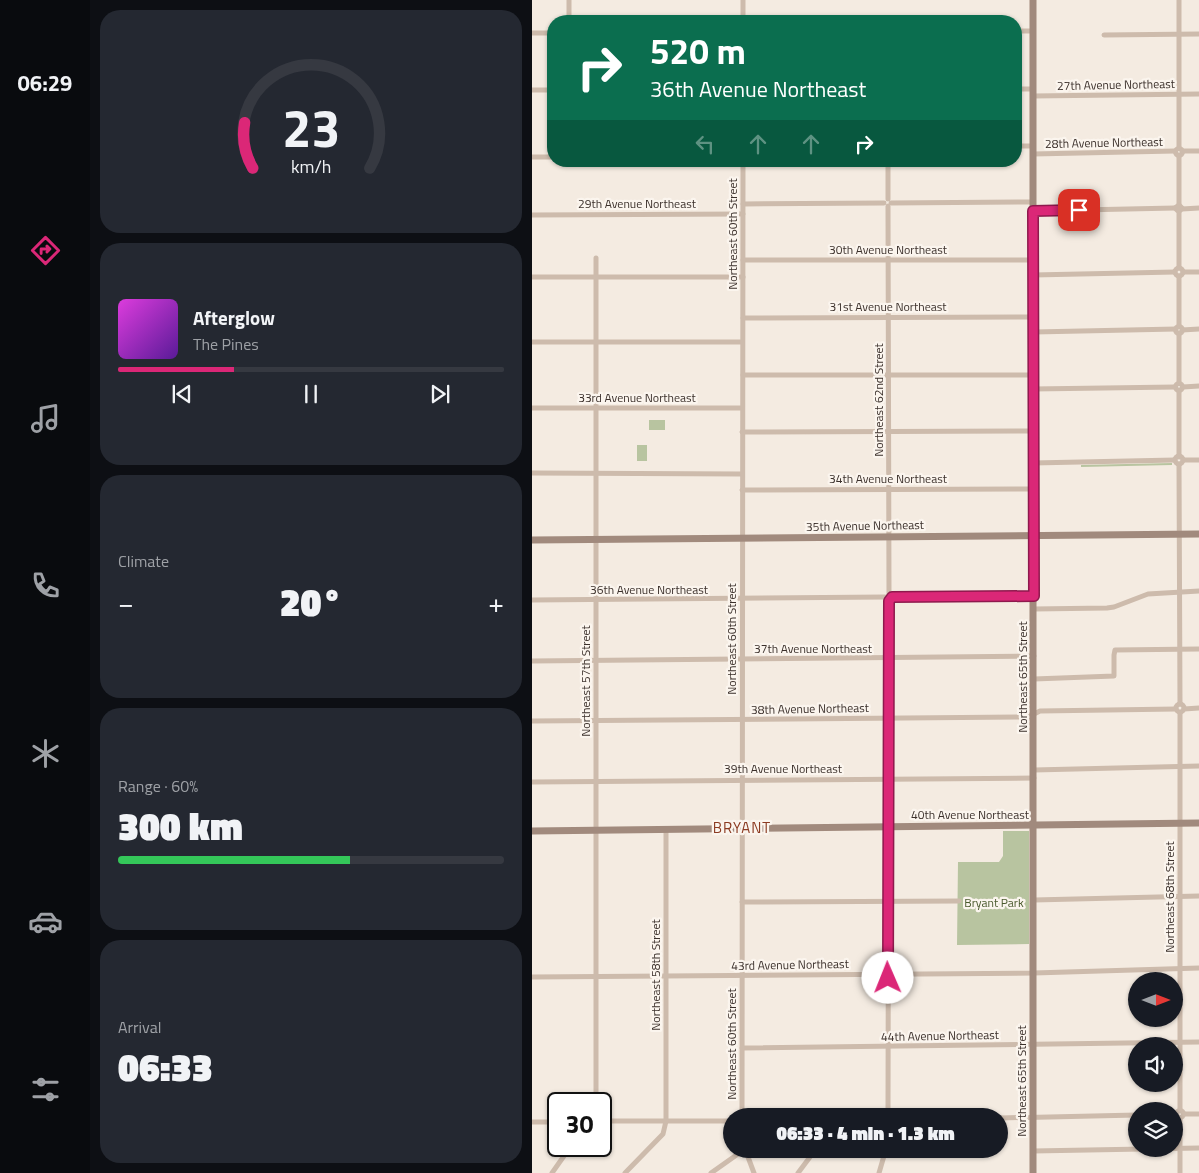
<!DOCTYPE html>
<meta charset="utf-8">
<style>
:root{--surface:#171b24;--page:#242831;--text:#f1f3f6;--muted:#9ea1a6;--line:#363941;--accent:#db2777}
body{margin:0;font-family:"Titillium Web",sans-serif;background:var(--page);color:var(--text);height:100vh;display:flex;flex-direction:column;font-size:19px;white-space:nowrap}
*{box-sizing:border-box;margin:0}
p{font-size:16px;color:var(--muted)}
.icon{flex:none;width:28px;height:28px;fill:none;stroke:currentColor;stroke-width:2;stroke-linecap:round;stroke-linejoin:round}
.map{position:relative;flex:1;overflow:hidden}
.side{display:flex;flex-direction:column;gap:10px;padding:10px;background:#0d0f14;width:442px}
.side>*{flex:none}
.guide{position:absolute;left:15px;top:15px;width:475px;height:152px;border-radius:20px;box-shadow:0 1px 4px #0004;background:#0b6e4f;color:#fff;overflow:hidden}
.needle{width:32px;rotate:90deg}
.controls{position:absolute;left:596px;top:972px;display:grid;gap:10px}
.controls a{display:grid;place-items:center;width:55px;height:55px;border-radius:50%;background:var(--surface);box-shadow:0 1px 4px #0004;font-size:25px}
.speed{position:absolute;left:15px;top:1092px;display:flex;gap:10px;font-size:25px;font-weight:700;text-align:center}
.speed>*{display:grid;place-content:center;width:65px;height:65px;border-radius:50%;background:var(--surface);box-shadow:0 1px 4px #0004;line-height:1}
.speed .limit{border:2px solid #111;border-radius:8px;background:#fff;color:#111}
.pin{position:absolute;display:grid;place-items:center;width:42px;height:42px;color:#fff;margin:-21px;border-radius:10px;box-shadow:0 2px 8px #0006}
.me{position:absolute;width:55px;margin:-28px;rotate:359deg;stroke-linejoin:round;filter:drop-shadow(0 0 4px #0008)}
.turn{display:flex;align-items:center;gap:18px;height:105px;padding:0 20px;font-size:22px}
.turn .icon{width:65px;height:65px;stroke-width:2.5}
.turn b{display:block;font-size:35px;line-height:42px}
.lanes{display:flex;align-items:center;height:48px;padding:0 20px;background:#0003;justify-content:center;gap:25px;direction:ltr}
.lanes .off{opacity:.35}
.big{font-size:38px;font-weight:800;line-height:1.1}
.side .card{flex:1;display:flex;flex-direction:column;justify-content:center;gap:8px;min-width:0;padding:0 18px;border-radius:20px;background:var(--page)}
.side .dial{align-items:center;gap:0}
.dial svg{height:130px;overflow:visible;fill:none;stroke:var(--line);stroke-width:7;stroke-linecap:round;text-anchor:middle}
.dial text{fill:var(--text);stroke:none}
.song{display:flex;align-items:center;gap:15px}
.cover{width:60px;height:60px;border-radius:8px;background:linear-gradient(135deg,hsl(300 70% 55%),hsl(270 70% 35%))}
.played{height:5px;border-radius:2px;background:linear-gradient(90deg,var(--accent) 30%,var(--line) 30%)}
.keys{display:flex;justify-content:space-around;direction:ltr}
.heat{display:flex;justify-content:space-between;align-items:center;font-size:28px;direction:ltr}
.charge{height:8px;border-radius:4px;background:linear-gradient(90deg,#34c759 60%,var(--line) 0)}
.trip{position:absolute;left:191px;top:1108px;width:285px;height:50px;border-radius:25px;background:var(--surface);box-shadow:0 1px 4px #0004;font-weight:800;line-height:50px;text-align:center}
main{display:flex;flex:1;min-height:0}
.tabs{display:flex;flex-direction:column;width:90px;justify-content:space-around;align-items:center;background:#090b0e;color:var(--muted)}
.tabs .icon{width:35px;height:35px}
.tabs .selected{color:var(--accent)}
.tabs b{font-size:22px;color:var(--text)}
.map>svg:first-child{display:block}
</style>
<main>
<nav class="tabs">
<b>06:29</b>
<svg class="icon selected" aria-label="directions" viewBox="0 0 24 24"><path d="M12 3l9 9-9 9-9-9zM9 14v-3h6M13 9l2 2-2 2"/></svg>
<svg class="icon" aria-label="music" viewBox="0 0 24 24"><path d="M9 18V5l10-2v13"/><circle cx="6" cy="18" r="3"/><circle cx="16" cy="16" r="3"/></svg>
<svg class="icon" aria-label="phone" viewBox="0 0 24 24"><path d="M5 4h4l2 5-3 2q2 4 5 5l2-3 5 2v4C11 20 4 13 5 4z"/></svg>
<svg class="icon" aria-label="climate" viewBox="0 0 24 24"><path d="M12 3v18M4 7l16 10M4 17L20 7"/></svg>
<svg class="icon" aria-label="car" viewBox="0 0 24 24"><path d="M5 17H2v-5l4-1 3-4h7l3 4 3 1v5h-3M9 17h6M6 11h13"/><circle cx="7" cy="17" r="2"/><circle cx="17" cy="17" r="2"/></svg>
<svg class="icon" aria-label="filters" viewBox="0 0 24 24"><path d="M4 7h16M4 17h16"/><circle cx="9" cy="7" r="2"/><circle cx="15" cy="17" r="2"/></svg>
</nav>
<section class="side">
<div class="card dial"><svg viewBox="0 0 100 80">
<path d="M14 69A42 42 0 1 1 86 69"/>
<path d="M14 69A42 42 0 0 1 9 41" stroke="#db2777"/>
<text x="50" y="56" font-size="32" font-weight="700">23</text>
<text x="50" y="72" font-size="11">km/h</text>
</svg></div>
<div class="card">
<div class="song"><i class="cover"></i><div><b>Afterglow</b><p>The Pines</p></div></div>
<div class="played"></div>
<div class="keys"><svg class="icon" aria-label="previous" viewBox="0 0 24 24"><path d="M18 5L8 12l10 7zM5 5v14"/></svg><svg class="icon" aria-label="pause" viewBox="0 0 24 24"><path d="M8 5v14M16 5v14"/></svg><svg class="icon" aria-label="next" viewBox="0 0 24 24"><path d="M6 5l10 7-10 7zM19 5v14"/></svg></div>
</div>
<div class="card"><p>Climate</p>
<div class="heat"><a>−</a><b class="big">20°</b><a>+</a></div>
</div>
<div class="card"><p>Range · 60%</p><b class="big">300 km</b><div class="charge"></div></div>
<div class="card"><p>Arrival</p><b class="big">06:33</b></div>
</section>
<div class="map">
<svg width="667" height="1173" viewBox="0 0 667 1173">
<rect width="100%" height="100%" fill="#f4ebe1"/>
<g fill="#b8c4a0">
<rect x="117" y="420" width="16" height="10"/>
<rect x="105" y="445" width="10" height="16"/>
<polygon points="640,463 640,465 549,467 549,465"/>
<polygon points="471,831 497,831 497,944 425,945 426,862 467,862 471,856"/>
</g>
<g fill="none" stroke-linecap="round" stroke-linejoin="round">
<g stroke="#cdbbac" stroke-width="5">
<polyline points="211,0 211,21"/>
<polyline points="647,0 647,148"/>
<polyline points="37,21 37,0"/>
<polyline points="484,31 501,31"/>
<polyline points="0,33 21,33"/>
<polyline points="572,35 667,34"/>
<polyline points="484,89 501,89"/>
<polyline points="0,90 21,90"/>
<polyline points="501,96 667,94"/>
<polyline points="484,146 501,146"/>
<circle cx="647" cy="152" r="3.5"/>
<polyline points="650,151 667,151"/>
<polyline points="501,154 643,151"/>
<polyline points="0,157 21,157"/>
<polyline points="356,199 356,161"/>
<polyline points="359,203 501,202"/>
<polyline points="211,204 352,203"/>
<polyline points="647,205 647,155"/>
<polyline points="356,206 357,594"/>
<polyline points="650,209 667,208"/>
<polyline points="501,211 643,208"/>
<polyline points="647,212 650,208 647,205 643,208 647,212 647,268"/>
<polyline points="0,215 211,214"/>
<polyline points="211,260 501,260"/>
<circle cx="647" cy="272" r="4"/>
<polyline points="651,272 667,272"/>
<polyline points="501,275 643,272"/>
<polyline points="647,276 647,326"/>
<polyline points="0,277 211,277"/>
<polyline points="211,318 501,317"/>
<circle cx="647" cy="330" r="3.5"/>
<polyline points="650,330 667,329"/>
<polyline points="502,332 644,329"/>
<polyline points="647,333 647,383"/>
<polyline points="0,342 210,342"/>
<polyline points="211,375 501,375"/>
<circle cx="647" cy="387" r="3.5"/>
<polyline points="651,387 667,386"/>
<polyline points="501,389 643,387"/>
<polyline points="647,390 647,457"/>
<polyline points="0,408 210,408"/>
<polyline points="210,432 501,431"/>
<circle cx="647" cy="460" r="4"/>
<polyline points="651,460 667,460"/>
<polyline points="501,463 643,460"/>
<polyline points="647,464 648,704"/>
<polyline points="0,473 210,474"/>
<polyline points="210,490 501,489"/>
<polyline points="361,597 502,596"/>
<polyline points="0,600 353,597"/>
<polyline points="502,609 575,608 582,607 616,594 667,591"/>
<polyline points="0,661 502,656"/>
<polyline points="502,679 582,676 582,655 583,650 667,649"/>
<circle cx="648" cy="708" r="4"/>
<polyline points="652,709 667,708"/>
<polyline points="648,713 648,1111"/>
<polyline points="0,721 496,717 508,711 644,709"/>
<polyline points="502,770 667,766"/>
<polyline points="0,782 502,778"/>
<polyline points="502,900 667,896"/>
<polyline points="210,902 427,901"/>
<polyline points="0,977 502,973 667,968"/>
<polyline points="210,1048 667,1042"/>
<polyline points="64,1104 64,258"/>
<circle cx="648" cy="1114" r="3.5"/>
<polyline points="652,1114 667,1114"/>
<polyline points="356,1115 357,601"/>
<polyline points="210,1116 211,161"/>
<polyline points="468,1118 605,1115"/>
<polyline points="69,1121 200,1121"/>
<polyline points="0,1122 26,1122"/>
<polyline points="213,1149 222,1173"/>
<polyline points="501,1151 667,1148"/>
<polyline points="20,1173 39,1146"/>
<polyline points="93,1173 131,1134 134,1121 134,830"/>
<polyline points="179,1173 213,1149"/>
<polyline points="266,1173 284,1149"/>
<polyline points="347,1173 354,1149"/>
<polyline points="648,1173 648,1118"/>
</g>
<g stroke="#a18a7d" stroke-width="7">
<polyline points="0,540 667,534"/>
<polyline points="0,831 667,823"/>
<polyline points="501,1173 501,0"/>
</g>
</g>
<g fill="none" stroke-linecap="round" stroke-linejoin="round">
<g stroke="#8e194d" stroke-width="12">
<polyline id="route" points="356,978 357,601 360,597 502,596 501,211 547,210"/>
</g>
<use href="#route" stroke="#db2777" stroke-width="9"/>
</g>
<g text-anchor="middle" stroke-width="4.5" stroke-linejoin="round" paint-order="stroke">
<g font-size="12" fill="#3b302b" stroke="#fbf5ee">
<text transform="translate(584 85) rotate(-1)" y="4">27th Avenue Northeast</text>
<text transform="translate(572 143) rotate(-1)" y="4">28th Avenue Northeast</text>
<text x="105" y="208">29th Avenue Northeast</text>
<text transform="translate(201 234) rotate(-90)" y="4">Northeast 60th Street</text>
<text x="356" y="254">30th Avenue Northeast</text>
<text x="356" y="311">31st Avenue Northeast</text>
<text x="105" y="402">33rd Avenue Northeast</text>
<text transform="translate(347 400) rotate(-90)" y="4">Northeast 62nd Street</text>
<text x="356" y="483">34th Avenue Northeast</text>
<text transform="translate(333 526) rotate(-1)" y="4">35th Avenue Northeast</text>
<text x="117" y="594">36th Avenue Northeast</text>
<text transform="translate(200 639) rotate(-90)" y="4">Northeast 60th Street</text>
<text x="281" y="653">37th Avenue Northeast</text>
<text transform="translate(491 677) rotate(-90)" y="4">Northeast 65th Street</text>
<text transform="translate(54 681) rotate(-90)" y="4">Northeast 57th Street</text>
<text transform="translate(278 709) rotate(-1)" y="4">38th Avenue Northeast</text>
<text x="251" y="773">39th Avenue Northeast</text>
<text x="438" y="819">40th Avenue Northeast</text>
<text transform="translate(638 897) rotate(-90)" y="4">Northeast 68th Street</text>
<text transform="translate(258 965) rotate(-1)" y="4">43rd Avenue Northeast</text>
<text transform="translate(124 975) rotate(-90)" y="4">Northeast 58th Street</text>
<text transform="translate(408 1036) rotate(-1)" y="4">44th Avenue Northeast</text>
<text transform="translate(200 1044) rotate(-90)" y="4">Northeast 60th Street</text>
<text transform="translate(490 1081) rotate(-90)" y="4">Northeast 65th Street</text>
</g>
<g font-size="12" fill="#4a5a2e" stroke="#fbf5ee">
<text x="462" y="907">Bryant Park</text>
</g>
<g font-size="15" letter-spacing="1" fill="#8c3b22" stroke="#fbf5ee">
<text x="210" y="833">BRYANT</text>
</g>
</g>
</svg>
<div class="controls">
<a><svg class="needle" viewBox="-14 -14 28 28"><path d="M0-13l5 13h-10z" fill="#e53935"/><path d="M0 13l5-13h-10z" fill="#9ea1a6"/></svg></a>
<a><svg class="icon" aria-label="sound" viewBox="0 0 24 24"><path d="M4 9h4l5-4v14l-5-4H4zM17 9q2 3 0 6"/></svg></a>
<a><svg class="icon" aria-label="layers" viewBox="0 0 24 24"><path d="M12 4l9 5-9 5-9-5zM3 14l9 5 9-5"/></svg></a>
</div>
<div class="speed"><div class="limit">30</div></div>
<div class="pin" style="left:547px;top:210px;background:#d93025"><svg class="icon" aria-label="arrive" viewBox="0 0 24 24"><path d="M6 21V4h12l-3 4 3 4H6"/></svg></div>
<svg class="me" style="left:356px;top:978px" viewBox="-20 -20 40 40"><circle r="19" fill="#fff"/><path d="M0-13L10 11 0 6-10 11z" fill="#db2777"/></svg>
<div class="trip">06:33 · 4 min · 1.3 km</div>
<div class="guide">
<div class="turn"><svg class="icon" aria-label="right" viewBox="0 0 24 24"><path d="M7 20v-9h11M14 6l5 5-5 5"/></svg><div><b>520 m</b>36th Avenue Northeast</div></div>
<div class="lanes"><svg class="icon off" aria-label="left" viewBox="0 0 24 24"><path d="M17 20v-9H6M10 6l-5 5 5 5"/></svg><svg class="icon off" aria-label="ahead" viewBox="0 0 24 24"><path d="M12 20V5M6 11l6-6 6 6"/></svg><svg class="icon off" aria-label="ahead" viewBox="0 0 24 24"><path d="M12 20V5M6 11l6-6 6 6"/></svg><svg class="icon" aria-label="right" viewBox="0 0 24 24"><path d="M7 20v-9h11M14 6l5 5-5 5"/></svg></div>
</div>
</div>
</main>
